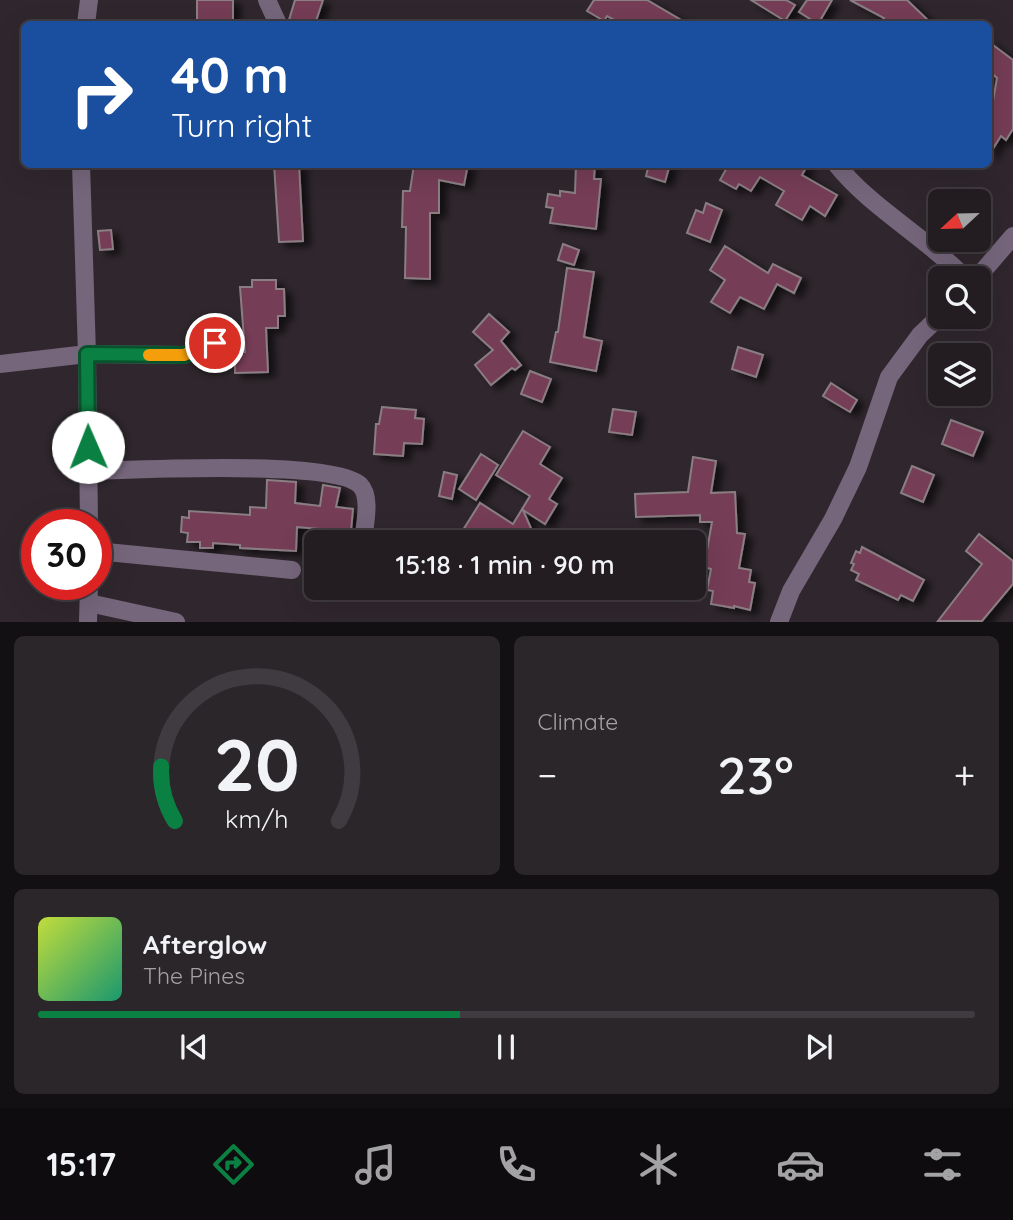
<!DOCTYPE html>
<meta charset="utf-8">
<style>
:root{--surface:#231d22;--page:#2b262a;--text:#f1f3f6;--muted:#a3a2a5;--line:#403b40;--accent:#0b8043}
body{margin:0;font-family:Quicksand,sans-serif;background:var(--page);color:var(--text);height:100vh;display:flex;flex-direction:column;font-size:26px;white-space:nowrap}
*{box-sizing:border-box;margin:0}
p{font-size:23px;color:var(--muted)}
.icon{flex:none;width:38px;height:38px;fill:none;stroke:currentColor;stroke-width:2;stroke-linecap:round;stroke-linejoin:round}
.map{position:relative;height:622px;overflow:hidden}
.side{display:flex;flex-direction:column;gap:14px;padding:14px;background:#131013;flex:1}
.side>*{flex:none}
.top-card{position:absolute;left:21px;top:21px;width:971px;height:147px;border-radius:10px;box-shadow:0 7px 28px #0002,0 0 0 2px var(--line);background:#1a4fa0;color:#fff;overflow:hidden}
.needle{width:46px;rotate:248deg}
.fabs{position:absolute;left:928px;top:189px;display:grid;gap:14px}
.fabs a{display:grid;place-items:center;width:63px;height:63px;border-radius:10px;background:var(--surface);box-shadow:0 7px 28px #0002,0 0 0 2px var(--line);font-size:35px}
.speed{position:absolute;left:21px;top:509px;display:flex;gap:14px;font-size:35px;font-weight:700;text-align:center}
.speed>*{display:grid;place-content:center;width:91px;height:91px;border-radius:50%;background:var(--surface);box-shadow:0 7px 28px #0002,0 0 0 2px var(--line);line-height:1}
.speed .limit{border:10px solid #d22;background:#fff;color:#111}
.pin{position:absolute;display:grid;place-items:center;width:60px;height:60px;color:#fff;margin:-30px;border:4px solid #fff;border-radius:50%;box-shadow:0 2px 7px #0007}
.me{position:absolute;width:77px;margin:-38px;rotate:359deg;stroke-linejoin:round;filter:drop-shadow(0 0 5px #0008)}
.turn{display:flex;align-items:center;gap:24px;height:147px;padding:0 35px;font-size:32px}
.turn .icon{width:91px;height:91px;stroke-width:2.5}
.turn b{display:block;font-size:49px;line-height:60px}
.big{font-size:52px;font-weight:600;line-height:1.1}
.side .card{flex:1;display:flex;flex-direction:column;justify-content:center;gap:10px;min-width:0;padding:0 24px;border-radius:10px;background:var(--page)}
.side .dial{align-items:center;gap:0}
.dial svg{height:182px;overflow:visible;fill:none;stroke:var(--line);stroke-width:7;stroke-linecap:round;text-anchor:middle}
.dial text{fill:var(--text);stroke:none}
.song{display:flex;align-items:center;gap:21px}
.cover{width:84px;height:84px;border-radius:10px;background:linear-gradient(135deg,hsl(70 70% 55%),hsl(160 70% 35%))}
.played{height:7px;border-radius:4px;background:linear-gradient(90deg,var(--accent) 45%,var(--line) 45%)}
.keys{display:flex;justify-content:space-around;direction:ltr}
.heat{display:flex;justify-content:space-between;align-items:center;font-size:38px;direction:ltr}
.side .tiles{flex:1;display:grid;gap:14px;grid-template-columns:1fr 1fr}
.card:last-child{grid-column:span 2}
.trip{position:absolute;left:304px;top:530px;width:402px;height:70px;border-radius:10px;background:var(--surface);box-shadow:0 7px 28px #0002,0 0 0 2px var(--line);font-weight:600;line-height:70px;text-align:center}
.menu{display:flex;height:112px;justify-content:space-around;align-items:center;background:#0e0c0e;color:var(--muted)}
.menu .icon{width:49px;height:49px}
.menu .on{color:var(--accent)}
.menu b{font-size:32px;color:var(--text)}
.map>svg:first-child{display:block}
</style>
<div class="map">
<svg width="1013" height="622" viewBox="0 0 1013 622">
<defs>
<filter id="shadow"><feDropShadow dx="7" dy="4.5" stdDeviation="3.5" flood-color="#0009"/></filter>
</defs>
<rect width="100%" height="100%" fill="#2f272d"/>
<g fill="#753c56" stroke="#8a7e82" stroke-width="2" filter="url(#shadow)">
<rect x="197" y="0" width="36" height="24"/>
<polygon points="295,0 323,0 315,24 289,24 289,20"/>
<polygon points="594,0 647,0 688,24 622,24 607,16 604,21 587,11"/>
<polygon points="751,0 786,0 795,5 785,21"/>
<polygon points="807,0 832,0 818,24 799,12"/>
<polygon points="850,0 907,0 932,24 880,24 884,18"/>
<polygon points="989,42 1013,60 1013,129 1006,140 1001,136 989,155 989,105 992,107 997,78 989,71"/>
<polygon points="274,164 299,164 303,241 279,242"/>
<polygon points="414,164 468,164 464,185 439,180 439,213 430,213 430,279 405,278 406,227 402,227 403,191 410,191"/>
<polygon points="576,164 595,164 594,179 601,179 596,229 550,223 553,208 546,207 548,194 560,196 560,191 575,193"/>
<polygon points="649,164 670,164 665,182 646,176"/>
<polygon points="729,164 808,164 802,175 837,195 825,216 810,206 802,220 776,205 784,191 760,177 751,191 739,184 736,189 720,180"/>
<polygon points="706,203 722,210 710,242 687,233 696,210 703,213"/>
<polygon points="111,230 113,249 100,250 98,231"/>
<polygon points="563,244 579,250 574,265 558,260"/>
<polygon points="725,246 768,273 773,264 801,278 794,293 777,284 764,309 740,297 730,313 711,302 725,280 710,270"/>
<polygon points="567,268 594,272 584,337 602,341 596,371 550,362 556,332 558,332"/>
<polygon points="252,280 276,280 276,289 284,289 285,316 278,316 278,328 266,328 268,372 235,373 235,352 245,352 240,287 252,287"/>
<polygon points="489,314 509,332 501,341 521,365 515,370 512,368 491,385 475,365 493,350 473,332"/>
<polygon points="738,347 763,355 756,377 732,369"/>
<polygon points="530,371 551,379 542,402 521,394"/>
<polygon points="831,383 857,400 850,412 823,396"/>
<polygon points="382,407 416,410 415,418 424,419 422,444 404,443 403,456 374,454 376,424 379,424"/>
<polygon points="613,409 636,412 632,435 609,432"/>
<polygon points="951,420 983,432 973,456 942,444"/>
<polygon points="523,431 550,447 540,464 562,478 549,499 557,504 545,524 523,510 537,542 465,542 458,538 480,503 513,524 530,496 496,475"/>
<polygon points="481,454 498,465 476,500 459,489"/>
<polygon points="693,457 716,461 711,493 735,492 737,533 745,534 739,568 751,570 749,582 755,583 750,610 734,606 734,608 711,604 713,591 707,590 711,569 704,567 712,522 700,522 700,515 636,517 635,494 688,492"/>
<polygon points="912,466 934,475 923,502 901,493"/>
<polygon points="444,472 457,475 452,499 439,496"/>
<polygon points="267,480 296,482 295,503 320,506 323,485 340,488 336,507 353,509 350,542 330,542 331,530 297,527 296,551 240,548 240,545 213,543 213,548 200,548 200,542 187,542 188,533 181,532 182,517 189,518 189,511 250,515 250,507 266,508"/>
<polygon points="979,534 1013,561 1013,584 982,621 938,621 982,564 966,551"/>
<polygon points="862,547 924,580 913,601 901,595 898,600 856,580 859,574 851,570 854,564 851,563 856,551 860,553"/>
</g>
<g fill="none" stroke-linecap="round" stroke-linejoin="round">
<g stroke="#76667c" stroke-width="18">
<polyline points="267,0 278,24"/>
<polyline points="86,24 89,0"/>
<polyline points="81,164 87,354 89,525"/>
<path d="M836,164C871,208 926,237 965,278"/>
<polyline points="977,278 1013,236"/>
<polyline points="0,364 87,354 184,355 215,343"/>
<path d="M88,471C134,470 333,459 360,485C372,497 364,527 363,542"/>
<polyline points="96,551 292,570"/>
<polyline points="89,603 176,622"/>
<polyline points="88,622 89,584"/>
<polyline points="779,622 791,591 833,519 858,467 889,377 920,335 940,316"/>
</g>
</g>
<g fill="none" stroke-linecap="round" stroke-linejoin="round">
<g stroke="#07532c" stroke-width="18">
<polyline id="route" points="88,447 87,354 184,355 215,343"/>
</g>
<use href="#route" stroke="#0b8043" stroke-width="12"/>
<polyline stroke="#f59e0b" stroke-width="12" points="149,355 184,355 193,351"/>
</g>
</svg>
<div class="fabs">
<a><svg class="needle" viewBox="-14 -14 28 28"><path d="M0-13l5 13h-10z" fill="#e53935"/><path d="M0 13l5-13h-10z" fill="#a3a2a5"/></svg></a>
<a><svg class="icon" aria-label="search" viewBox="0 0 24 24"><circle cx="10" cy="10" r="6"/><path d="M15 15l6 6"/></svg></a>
<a><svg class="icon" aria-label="layers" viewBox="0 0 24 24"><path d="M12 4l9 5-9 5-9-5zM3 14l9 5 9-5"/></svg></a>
</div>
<div class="speed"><div class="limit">30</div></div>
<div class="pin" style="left:215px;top:343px;background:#d93025"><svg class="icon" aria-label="arrive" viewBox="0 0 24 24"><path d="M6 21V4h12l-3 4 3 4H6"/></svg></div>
<svg class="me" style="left:88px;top:447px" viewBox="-20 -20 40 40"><circle r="19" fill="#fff"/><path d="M0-13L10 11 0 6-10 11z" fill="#0b8043"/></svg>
<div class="trip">15:18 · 1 min · 90 m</div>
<div class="top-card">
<div class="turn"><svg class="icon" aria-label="right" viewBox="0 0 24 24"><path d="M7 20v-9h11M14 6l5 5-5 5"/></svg><div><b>40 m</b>Turn right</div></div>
</div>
</div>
<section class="side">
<div class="tiles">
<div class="card dial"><svg viewBox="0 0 100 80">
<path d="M14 69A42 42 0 1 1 86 69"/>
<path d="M14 69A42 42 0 0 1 8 45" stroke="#0b8043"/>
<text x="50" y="56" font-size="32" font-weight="700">20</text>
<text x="50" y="72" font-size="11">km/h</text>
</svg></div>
<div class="card"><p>Climate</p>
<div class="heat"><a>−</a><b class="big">23°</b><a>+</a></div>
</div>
<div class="card">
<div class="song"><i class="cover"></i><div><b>Afterglow</b><p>The Pines</p></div></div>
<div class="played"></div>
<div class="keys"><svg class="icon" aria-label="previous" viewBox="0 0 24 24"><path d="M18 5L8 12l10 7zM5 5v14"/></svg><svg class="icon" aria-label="pause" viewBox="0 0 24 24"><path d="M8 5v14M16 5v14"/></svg><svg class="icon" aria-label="next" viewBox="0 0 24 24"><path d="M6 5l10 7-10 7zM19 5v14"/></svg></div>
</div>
</div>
</section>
<nav class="menu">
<b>15:17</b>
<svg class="icon on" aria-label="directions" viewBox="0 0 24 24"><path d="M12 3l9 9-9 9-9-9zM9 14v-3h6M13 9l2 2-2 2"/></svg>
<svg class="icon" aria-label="music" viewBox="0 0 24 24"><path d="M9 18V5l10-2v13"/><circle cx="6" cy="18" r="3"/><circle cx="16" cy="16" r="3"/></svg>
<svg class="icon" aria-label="phone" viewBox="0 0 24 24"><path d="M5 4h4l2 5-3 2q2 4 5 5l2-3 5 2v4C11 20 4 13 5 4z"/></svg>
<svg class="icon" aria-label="climate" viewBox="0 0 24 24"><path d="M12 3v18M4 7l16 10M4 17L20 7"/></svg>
<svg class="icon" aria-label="car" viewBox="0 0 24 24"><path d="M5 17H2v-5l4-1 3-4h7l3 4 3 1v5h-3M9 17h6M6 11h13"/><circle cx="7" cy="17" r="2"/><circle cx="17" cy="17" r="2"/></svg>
<svg class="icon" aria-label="filters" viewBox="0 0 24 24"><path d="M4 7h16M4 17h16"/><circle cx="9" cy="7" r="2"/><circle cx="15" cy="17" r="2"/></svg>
</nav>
